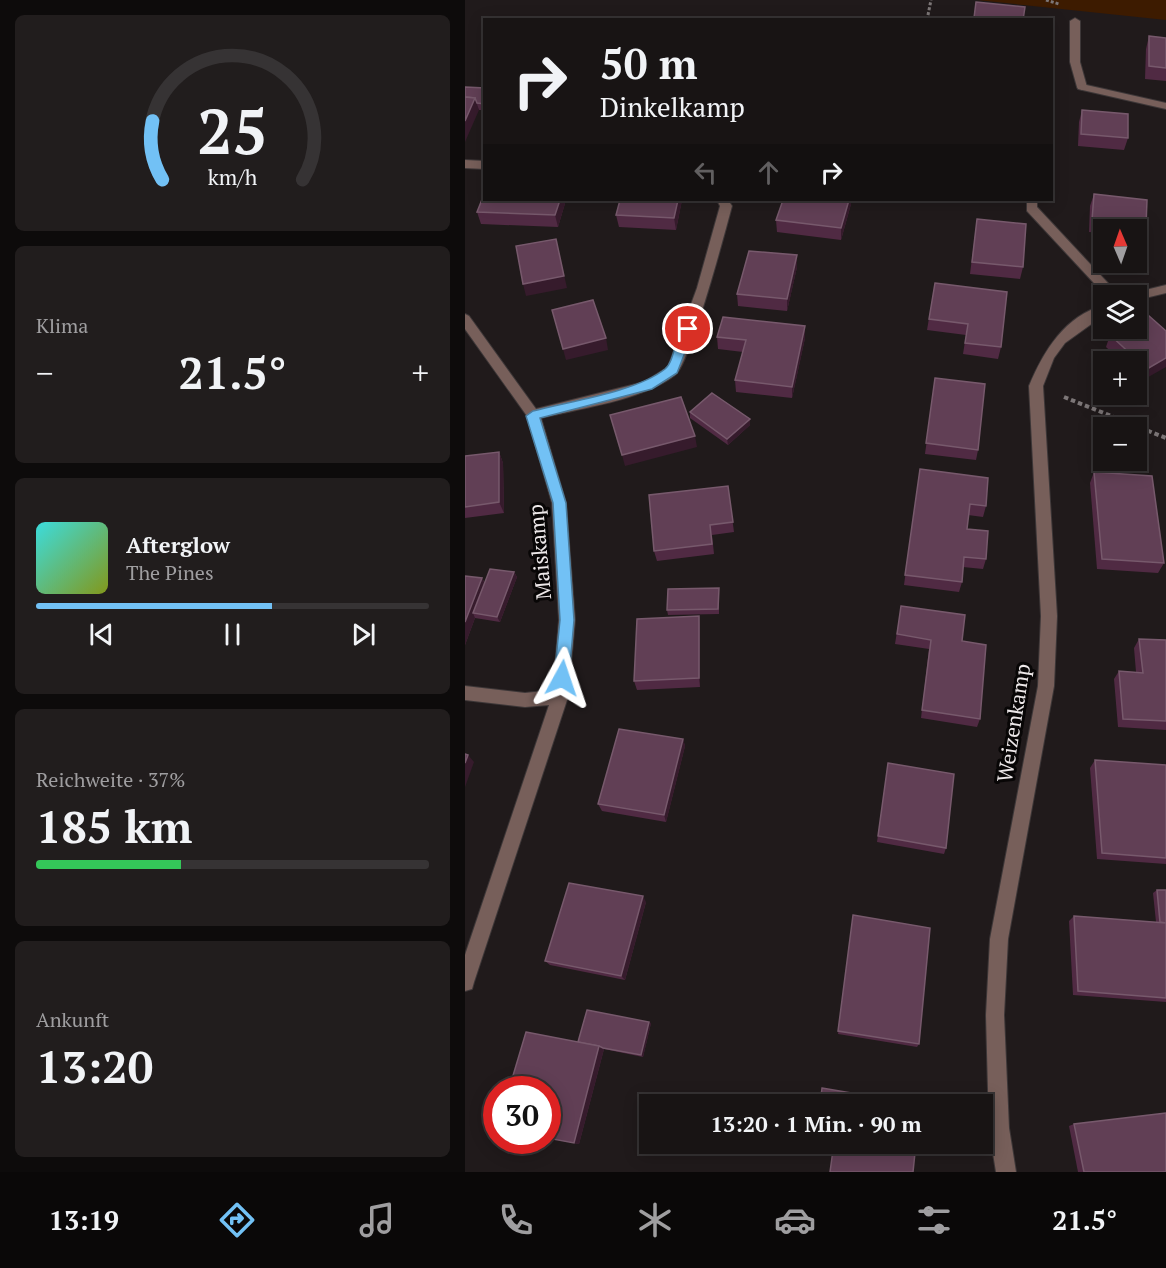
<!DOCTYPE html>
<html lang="de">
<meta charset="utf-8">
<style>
:root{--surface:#181414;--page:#211d1d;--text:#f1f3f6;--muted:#9f9ea0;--line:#363334;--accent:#72c1f5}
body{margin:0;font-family:"PT Serif",serif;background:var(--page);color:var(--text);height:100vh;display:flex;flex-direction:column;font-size:22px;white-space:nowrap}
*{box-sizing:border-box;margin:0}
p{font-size:20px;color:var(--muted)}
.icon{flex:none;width:33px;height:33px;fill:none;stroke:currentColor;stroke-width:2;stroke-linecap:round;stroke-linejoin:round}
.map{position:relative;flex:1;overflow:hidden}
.panel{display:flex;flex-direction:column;gap:15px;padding:15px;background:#0d0b0b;width:465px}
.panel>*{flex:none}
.top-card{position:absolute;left:18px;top:18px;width:570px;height:183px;border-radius:0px;box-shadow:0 3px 15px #0003,0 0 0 2px var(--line);background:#181414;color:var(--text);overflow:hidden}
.needle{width:39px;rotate:358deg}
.buttons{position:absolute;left:628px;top:219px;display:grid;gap:12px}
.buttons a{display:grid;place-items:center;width:54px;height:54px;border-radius:0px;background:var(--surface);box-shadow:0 3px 15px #0003,0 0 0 2px var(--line);font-size:30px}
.speed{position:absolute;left:18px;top:1076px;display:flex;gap:12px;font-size:30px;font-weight:700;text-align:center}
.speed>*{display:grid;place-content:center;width:78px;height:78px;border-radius:50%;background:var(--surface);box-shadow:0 3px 15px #0003,0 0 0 2px var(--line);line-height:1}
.speed .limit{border:9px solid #d22;background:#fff;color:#111}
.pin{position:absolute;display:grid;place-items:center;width:51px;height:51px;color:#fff;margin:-26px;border:3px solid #fff;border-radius:50%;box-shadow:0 2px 6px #0007}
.me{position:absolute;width:66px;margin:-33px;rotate:5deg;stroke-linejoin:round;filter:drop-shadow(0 0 4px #0008)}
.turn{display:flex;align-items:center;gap:21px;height:126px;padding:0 18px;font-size:27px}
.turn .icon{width:78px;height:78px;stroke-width:2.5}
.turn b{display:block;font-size:42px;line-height:51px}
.lanes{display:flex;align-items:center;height:57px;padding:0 18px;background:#0003;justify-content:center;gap:30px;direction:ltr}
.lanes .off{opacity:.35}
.big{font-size:45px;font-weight:800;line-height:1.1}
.panel .widget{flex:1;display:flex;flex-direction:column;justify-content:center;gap:9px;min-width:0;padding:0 21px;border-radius:9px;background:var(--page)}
.panel .dial{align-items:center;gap:0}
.dial svg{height:156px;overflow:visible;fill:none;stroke:var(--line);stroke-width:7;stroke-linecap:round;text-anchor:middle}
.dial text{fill:var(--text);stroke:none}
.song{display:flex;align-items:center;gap:18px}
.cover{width:72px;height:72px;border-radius:9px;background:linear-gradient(135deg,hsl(180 70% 55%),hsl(70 70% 35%))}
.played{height:6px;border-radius:3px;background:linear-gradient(90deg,var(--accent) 60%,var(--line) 60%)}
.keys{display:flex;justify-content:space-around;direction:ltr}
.heat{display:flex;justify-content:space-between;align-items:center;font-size:33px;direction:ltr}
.charge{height:9px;border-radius:4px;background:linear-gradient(90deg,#34c759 37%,var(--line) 0)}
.trip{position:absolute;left:174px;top:1094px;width:354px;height:60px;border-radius:0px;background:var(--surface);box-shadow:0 3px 15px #0003,0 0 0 2px var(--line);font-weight:800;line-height:60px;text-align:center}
.tabs{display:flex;height:96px;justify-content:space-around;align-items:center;background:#0a0808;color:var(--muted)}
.tabs .icon{width:42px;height:42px}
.tabs .on{color:var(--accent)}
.tabs b{font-size:27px;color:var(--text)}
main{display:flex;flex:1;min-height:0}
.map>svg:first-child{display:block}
</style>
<main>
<section class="panel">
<div class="widget dial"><svg viewBox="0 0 100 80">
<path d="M14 69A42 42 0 1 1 86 69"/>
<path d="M14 69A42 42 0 0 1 9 39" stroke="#72c1f5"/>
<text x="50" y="56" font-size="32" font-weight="700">25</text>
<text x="50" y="72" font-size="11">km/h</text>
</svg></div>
<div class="widget"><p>Klima</p>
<div class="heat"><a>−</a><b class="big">21.5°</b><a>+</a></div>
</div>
<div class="widget">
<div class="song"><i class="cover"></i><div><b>Afterglow</b><p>The Pines</p></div></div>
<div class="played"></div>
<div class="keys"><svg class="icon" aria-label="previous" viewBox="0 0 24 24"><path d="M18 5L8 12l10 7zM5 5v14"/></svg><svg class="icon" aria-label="pause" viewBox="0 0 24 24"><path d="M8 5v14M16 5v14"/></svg><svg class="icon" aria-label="next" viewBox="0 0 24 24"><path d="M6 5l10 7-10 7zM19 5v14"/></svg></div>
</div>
<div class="widget"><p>Reichweite · 37%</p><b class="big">185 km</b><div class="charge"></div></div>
<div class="widget"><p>Ankunft</p><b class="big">13:20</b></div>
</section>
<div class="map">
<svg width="701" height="1172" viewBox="0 0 701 1172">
<rect width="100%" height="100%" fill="#201a1b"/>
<polygon fill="#3d1b00" points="512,0 701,0 701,20"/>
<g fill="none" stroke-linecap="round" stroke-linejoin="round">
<g stroke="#3d3738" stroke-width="2">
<g id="service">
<polygon points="610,18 615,21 615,62 622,87 617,90 612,87 605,62 605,21"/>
<polygon points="562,200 572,200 572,207 655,296 641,296 562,211"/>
</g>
</g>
<g stroke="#3d3738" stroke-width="2">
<g id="minor">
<polygon points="617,84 701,103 701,109 613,89 612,87"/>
<polygon points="0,160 20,161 20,169 0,168"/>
<path d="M252,200H263L267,206C260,232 225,364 210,375C178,400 116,408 76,418L101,503L110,620L103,697L9,982L7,989L0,991V955L84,705L60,707L0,700V686L60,693L88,690L94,620L87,503L62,416L0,329V314L4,316L71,409L179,382L203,367L232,288L255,206Z"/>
<polygon points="701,285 701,293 672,300 672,296 666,296 668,293"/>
<path d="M639,305V315L600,343L589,358L578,386L592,616L589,686L543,939L539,1015L544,1128L551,1172H531L524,1128L521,1015L525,939L573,686L576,616L564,386C579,350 600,316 639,305Z"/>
</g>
</g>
<g stroke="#7c7677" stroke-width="3" stroke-dasharray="3 2" stroke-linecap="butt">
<polyline points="581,0 594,4"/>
<polyline points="462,20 466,0"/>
</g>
<polyline stroke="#7c7677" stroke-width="4" stroke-dasharray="4.5 3" stroke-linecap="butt" points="599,397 701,438"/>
<use href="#service" fill="#775f5a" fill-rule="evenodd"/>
<use href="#minor" fill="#775f5a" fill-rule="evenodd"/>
</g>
<g fill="#502a43">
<polygon points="684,36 701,38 701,81 680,79 681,49"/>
<polygon points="0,87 20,88 20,110 14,110"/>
<polygon points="617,110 663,138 659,150 613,146 614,122"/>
<polygon points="629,194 681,226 677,238 672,237 672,230 639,230 639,233 624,232 625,206"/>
<polygon points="101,200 93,227 16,224 12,212"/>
<polygon points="155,200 217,200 211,230 154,227 151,215"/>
<polygon points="386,204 376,240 312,232 311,220"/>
<polygon points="512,219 558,267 555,279 505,274"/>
<polygon points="332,255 332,267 322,311 273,306 272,294"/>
<polygon points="470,283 536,347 533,359 498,354 501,335 462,330"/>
<polygon points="340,326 340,338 327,398 271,392 270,380 278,352 253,349 252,337"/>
<polygon points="701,331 678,380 672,375 672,362 657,362 641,347 645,335"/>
<polygon points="470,378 513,450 511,460 460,454"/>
<polygon points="225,412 285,425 263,445 225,418"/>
<polygon points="34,452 38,463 39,513 0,518 0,456"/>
<polygon points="455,469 521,506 518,517 503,515 502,529 521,559 518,569 498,567 497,582 494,592 439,585"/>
<polygon points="629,472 699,563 693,573 632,569 625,483"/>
<polygon points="263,486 269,532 247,535 249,554 192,561 189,551"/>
<polygon points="49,572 52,577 35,622 10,618 0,645 0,576 17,578 20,583"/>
<polygon points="254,593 254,614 203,615 202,610"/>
<polygon points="436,606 497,641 515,719 512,727 456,718 464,649 430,644"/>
<polygon points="235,625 235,687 172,690 169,681"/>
<polygon points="674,639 701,640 701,730 653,727 649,679 654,671 671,672 669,648"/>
<polygon points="218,739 220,746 201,822 137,811 133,804"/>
<polygon points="630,760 701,765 701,864 632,859 625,768"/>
<polygon points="423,763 481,848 479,854 412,842"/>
<polygon points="692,890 701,890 701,1002 608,995 604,921 609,916 691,922 688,893"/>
<polygon points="181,902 160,980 85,965 80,961"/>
<polygon points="388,915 454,1044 452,1047 373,1034"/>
<polygon points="186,1023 178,1057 139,1049 114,1144 82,1138 113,1042"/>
<polygon points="609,1124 701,1172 613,1172 604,1126"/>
</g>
<g fill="#361b2c">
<polygon points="10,98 14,110 0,142 0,121"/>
<polygon points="95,200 101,200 93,227 90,215"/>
<polygon points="213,200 217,200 211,230 209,218"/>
<polygon points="384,200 386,200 386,204 376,240 376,228"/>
<polygon points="91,239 102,288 61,296 58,284"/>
<polygon points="332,255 332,267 322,311 322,299"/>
<polygon points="340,326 340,338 327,398 327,387"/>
<polygon points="141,338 143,350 101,360 98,349"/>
<polygon points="701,358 701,367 678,380 682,369"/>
<polygon points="285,419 285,425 263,445 262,439"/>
<polygon points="230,436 232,447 160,466 157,455"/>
<polygon points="34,452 38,463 39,513 34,502"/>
<polygon points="49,572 52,577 35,622 32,617"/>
<polygon points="17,578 22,588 8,613 10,618 0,645 0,622"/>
<polygon points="234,616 235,625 235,687 234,678"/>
<polygon points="218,739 220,746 201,822 199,815"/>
<polygon points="3,755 9,762 0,787 0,763"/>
<polygon points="178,896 181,902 160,980 156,976"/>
<polygon points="184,1022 186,1023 178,1057 176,1055"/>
<polygon points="134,1046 139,1049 114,1144 109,1143"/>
</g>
<g fill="#613f55" stroke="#77596c" stroke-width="1.5">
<polygon points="511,2 560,7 558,20 521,20 509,18"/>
<polygon points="684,36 701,38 701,68 684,66"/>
<polygon points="0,87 20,88 20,104 12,103 10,98 0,97"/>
<polygon points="0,97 10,98 0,121"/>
<polygon points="617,110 663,114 663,138 616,134"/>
<polygon points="20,192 20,200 95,200 90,215 12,212"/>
<polygon points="629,194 682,200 681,226 627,220"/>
<polygon points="155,200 213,200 209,218 151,215"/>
<polygon points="318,200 384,200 376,228 311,220"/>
<polygon points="512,219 561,224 558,267 507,262"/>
<polygon points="91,239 99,276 58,284 51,246"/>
<polygon points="284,251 332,255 322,299 272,294"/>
<polygon points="470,283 542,292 536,347 500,343 503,324 464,319"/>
<polygon points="128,300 141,338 98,349 87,310"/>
<polygon points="683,315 701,331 701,358 682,369 645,335 657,328 672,328 672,321"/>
<polygon points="258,317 340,326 327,387 270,380 281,340 252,337"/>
<polygon points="470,378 520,384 513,450 461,443"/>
<polygon points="247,393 285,419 262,439 225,412"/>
<polygon points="216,397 230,436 157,455 145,415"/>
<polygon points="34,452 34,502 0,507 0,456"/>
<polygon points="455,469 523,478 521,506 505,504 502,529 523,531 521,559 499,557 497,582 440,575"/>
<polygon points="629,472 687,476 699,563 637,559"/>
<polygon points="263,486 268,522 245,525 247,544 189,551 184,495"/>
<polygon points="25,569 49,572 32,617 8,613"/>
<polygon points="0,576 17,578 0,622"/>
<polygon points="254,588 253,609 202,610 203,589"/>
<polygon points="436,606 500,615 497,641 521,645 515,719 457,710 466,640 432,634"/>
<polygon points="234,616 234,678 169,681 172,619"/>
<polygon points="674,639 701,640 701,721 658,719 654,671 678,673"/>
<polygon points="154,729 218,739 199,815 133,804"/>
<polygon points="0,754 3,755 0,763"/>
<polygon points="630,760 701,765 701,858 637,853"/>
<polygon points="423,763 489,774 481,848 413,836"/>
<polygon points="104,883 178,896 156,976 80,961"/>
<polygon points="692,890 701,890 701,923 695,922"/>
<polygon points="388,915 465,928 454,1044 373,1031"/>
<polygon points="609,916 701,923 701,998 613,991"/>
<polygon points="122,1010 184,1022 176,1055 138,1048 134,1046 113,1042"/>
<polygon points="61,1032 134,1046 109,1143 82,1138 82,1089 44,1089"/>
<polygon points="357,1088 451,1104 355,1104"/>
<polygon points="701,1113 701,1172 619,1172 609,1124"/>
<polygon points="369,1143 451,1143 448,1172 365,1172"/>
</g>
<path fill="#72c1f5" stroke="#4a7d9f" stroke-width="1.5" d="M223,325L229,329L212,373L187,389L75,418L101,503L109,620L104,678L97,684L89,678L95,620L88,503L61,416L68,411C105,401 171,392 200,369C212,359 208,330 223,325Z"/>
<g text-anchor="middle" stroke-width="6" stroke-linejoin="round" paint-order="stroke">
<g font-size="21" fill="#ede8e9" stroke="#080606">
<text transform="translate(75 552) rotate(-95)" y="7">Maiskamp</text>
<text transform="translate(549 723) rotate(-81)" y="7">Weizenkamp</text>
</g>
</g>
</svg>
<div class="buttons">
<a><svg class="needle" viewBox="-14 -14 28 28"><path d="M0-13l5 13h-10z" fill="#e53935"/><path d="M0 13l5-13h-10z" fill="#9f9ea0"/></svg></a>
<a><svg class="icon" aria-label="layers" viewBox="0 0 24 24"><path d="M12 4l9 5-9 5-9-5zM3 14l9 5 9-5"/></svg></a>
<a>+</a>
<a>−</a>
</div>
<div class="speed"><div class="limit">30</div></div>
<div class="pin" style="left:223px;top:329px;background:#d93025"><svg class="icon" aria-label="arrive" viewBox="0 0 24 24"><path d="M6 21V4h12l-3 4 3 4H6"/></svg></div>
<svg class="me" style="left:97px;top:678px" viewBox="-20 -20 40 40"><path d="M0-17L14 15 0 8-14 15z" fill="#72c1f5" stroke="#fff" stroke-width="4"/></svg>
<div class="trip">13:20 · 1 Min. · 90 m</div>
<div class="top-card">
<div class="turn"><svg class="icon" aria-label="right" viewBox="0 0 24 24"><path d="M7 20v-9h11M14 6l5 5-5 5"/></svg><div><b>50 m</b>Dinkelkamp</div></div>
<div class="lanes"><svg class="icon off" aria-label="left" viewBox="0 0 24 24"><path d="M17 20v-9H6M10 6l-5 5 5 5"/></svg><svg class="icon off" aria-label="ahead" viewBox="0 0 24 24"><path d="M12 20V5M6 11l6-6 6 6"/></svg><svg class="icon" aria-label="right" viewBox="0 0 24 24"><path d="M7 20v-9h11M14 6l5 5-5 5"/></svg></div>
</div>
</div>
</main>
<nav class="tabs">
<b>13:19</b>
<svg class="icon on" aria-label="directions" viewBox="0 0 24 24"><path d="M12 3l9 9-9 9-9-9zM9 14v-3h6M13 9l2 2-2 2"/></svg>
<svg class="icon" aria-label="music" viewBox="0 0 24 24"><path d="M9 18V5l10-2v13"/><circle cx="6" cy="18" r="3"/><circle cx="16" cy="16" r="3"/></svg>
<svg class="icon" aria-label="phone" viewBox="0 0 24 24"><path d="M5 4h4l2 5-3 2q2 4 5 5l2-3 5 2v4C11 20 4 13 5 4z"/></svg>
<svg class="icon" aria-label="climate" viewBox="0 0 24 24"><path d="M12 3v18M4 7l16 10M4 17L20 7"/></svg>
<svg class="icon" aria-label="car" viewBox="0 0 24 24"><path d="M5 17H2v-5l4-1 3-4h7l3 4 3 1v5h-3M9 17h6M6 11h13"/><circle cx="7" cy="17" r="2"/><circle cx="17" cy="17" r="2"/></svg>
<svg class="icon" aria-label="filters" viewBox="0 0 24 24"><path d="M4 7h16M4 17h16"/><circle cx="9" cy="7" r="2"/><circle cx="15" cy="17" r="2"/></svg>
<b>21.5°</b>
</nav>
